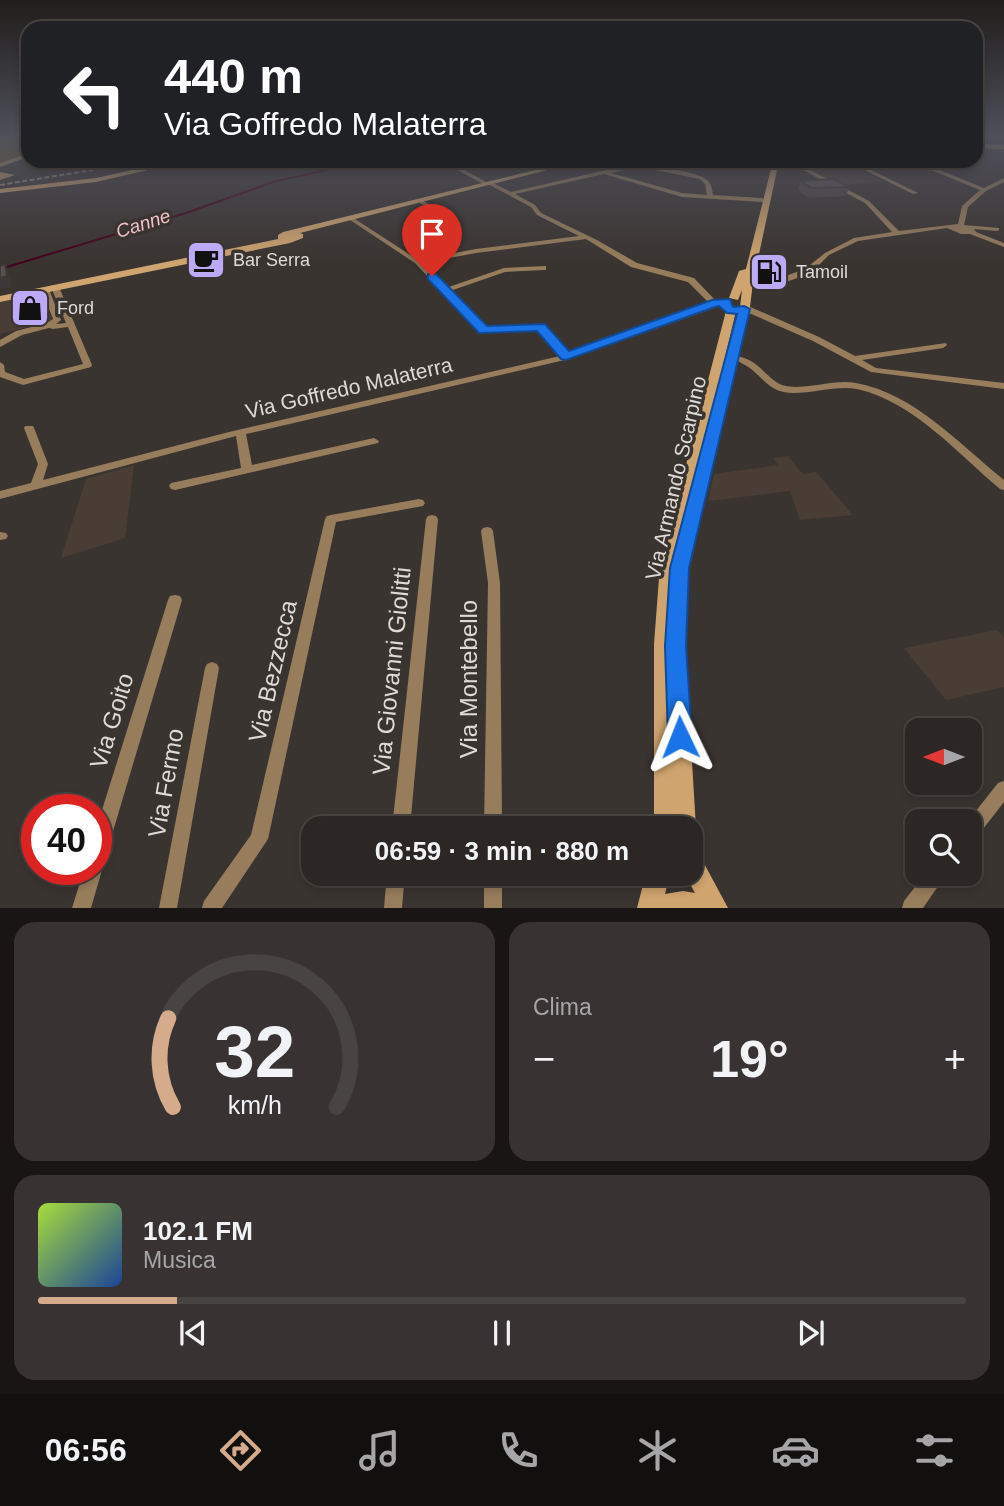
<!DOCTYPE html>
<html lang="it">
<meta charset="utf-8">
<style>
:root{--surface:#2c2725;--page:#383332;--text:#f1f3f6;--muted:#a6a5a7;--line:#484442;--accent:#d6ab8b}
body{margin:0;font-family:Arial,sans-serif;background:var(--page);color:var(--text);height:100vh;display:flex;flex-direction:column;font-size:26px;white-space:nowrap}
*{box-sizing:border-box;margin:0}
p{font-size:23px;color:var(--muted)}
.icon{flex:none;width:38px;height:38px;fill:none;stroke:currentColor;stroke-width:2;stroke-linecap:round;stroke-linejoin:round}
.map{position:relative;height:908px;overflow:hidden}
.drawer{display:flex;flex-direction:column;gap:14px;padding:14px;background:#181514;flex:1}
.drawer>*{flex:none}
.top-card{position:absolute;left:21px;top:21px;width:962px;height:147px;border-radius:21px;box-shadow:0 4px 10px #0003,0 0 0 2px var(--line);background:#202124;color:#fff;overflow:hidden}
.needle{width:46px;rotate:270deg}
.tools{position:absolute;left:905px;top:718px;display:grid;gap:14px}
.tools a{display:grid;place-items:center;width:77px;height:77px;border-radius:14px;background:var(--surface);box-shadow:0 4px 10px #0003,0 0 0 2px var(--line);font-size:35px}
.speed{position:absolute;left:21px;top:794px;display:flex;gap:14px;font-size:35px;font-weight:700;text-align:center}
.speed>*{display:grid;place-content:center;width:91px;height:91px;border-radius:50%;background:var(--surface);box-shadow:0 4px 10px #0003,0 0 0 2px var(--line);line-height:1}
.speed .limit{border:10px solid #d22;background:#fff;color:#111}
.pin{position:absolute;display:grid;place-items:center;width:60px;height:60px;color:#fff;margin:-72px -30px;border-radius:50% 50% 50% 0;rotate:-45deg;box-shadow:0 0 7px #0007}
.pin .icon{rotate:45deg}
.me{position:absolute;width:77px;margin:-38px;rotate:358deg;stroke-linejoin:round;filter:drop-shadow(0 0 5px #0008)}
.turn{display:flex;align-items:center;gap:24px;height:147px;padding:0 28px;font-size:32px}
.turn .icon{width:91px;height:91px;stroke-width:2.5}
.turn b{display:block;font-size:49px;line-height:60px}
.big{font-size:52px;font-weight:700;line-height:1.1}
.drawer .tile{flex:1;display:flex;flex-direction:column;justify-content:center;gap:10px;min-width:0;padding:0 24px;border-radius:21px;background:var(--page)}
.drawer .dial{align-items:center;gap:0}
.dial svg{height:182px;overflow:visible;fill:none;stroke:var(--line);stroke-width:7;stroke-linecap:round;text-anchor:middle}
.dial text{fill:var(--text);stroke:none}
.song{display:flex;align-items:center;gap:21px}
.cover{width:84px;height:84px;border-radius:10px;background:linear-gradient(135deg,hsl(80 70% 55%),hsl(220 70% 35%))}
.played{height:7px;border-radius:4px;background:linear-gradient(90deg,var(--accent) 15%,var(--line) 15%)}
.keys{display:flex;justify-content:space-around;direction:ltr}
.heat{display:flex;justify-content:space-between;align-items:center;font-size:38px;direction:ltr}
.drawer .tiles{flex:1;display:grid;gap:14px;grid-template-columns:1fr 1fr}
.tile:last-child{grid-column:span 2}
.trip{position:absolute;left:301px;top:816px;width:402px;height:70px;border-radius:21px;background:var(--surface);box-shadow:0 4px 10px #0003,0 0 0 2px var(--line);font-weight:700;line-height:70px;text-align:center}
.menu{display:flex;height:112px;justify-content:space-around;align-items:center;background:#12100f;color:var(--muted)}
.menu .icon{width:49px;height:49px}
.menu .active{color:var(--accent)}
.menu b{font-size:32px;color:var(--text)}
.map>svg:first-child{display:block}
</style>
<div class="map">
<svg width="1004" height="908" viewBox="0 0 1004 908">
<rect width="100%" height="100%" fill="#3a3431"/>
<g fill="#493d36">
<polygon points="795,161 846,161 882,181 838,186"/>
<polygon points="30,296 44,298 52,321 0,334 0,302"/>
<polygon points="788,456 803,474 816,472 853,515 800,520 790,491 708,501 714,474 778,465 774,458"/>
<polygon points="134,465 125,538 61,558 86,479"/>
<polygon points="997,630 1004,637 1004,687 946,700 904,648"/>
</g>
<polygon fill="#6e5d19" points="0,135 22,135 15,139 28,140 28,152 0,163"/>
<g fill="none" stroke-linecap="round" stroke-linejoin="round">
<polyline stroke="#45001d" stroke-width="2" points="0,269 189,212 276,181 369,161"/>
<g fill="#987d5c" fill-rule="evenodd">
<polygon points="441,161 448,161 488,183 483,184"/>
<polygon points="786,161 793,161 869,201 899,231 958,224 962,206 980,190 909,161 917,161 984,188 1004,178 1004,182 986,191 968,207 964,225 999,228 999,230 997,231 974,229 976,232 1004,243 1004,247 970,234 961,234 947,228 858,241 829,255 811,273 764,290 758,290 758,286 805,269 825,253 854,238 892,232 865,203"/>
<polygon points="846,161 853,161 918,193 913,194"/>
<path d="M628,165C644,165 696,170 707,180C712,184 712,189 713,195L762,198L765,200L762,202L682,197L604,174L515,194L535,205L541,213L597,240L637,263L694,278L717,302L726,299L730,301L729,303L569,359L246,434L252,465L374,438L379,441L378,443L175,490L171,489L169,486L171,483L241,468L236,436L0,499V491L31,483L38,464L24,428L25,426H33L34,428L48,464L43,480L229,432L560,356L539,330L480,332L415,263L347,218L352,217L418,260L476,249L579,236L537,215L531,207L488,184L493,183L511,192ZM628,169H650L700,179L705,184L707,195L682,193L611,173ZM586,239L631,267L688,282L710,304L568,353L544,325L485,327L450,291L505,272L543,270H546V266L504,268L446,288L422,263L476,253Z"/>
<polygon points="420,199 447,215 448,216 443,217 418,202 418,200"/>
<polygon points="52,285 59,287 92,365 91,367 23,385 0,377 0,362 4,365 5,372 24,379 83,364 68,327 53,329 49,328 22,335 0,347 0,340 16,331 47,323 53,319 44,296 31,294 31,290 50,292 61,320 56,324 66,323 51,287"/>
<polygon points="742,306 748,306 819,337 855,356 946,343 947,345 943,348 862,360 876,368 1004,383 1004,389 871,372 813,341 742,310"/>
<path d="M731,354C738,356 746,358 751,361C763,368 773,384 786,386C809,390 833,379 856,383C915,394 959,444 1004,480V490L1000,489C957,453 914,402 857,389C833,384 797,399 777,390C764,384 756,370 743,364C739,361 733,360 728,359V355Z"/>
<polygon points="419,499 423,500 425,503 423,506 336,522 268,839 222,908 202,908 204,901 251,835 325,519 327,516 331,515"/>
<polygon points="432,515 436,516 438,519 410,828 392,828 426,519 428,516"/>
<polygon points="487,527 491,528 493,531 500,583 502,828 484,828 488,583 481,531 483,528"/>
<polygon points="0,532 6,533 8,536 6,539 0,540"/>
<polygon points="175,595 180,596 182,600 105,858 102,864 100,865 102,870 91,908 72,908 84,870 96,870 96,829 168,600 170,596"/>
<polygon points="212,662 217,664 219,668 177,908 159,908 205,668 207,664"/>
<polygon points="1004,781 1004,802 976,838 970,840 970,821 968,821 998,783"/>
<polygon points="387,873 405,873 402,908 384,908"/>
<rect x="484" y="873" width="18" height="35"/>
<polygon points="926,873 946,873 943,879 923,908 902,908 904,901"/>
</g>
<g fill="#d0a46f" fill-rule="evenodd">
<polygon points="976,144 1004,145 1004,149 976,148"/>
<polygon points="28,153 28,157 0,167 0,163"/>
<polygon points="174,161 187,161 96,182 0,193 0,189 96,178"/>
<polygon points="572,161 583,161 300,233 303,234 303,238 290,243 0,302 0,296 278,239 278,235 283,232"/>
<polygon points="773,161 779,161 753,282 750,307 687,568 685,646 696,828 691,837 691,828 654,828 654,644 660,565 726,311 731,308 736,311 719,383 740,307 742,290 738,300 729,298 739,271 746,269"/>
<polygon points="0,172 15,175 0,180"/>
<polygon points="691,850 699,854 728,908 637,908 646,873 670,873 665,894 683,891 695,893 684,873 691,873"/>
</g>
<polyline stroke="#96918f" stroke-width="2" stroke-dasharray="5 2.5" stroke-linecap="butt" points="0,185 148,161"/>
</g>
<polygon fill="#4b4544" points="801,181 849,187 846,196 809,198 798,190"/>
<polygon fill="#3d3837" points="5,264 10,275 12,287 0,289 0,278"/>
<g fill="#57504f" stroke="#3d3837" stroke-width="2">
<polygon points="834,179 849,187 811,188 801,181"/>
<polygon points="5,264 7,276 0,278 0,266"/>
</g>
<linearGradient id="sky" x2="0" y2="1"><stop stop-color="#201d1b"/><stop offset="0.52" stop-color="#4f505a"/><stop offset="1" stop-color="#4f505a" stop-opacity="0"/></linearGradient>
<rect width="1004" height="262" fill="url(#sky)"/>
<polygon fill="#1a73e8" stroke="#114b97" stroke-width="2" points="428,274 436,274 487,326 545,324 569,351 712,300 730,299 733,307 744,306 750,309 689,568 686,646 692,737 688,745 680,748 671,745 668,737 665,646 670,568 737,314 727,313 719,306 715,307 566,360 561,359 537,331 479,333 428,279"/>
<defs>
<g id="cafe-square" transform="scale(2.0125)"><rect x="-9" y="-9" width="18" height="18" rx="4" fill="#bcaaf6" stroke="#3a3431"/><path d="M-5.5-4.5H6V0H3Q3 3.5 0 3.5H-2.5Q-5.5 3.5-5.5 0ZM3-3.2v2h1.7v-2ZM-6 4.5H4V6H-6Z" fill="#111"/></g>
<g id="fuel-square" transform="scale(2.0125)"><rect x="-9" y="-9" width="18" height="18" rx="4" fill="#bcaaf6" stroke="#3a3431"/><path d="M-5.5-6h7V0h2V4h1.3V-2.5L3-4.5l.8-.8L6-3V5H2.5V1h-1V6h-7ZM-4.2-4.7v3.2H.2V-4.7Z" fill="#111"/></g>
<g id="shop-square" transform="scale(2.0125)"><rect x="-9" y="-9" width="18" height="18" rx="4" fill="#bcaaf6" stroke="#3a3431"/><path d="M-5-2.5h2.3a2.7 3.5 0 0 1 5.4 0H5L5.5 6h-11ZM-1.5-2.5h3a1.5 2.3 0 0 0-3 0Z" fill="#111"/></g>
</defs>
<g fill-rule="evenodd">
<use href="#cafe-square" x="206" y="260"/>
<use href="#fuel-square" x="769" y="272"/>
<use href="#shop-square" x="30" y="308"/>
</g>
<g text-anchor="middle" stroke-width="7" stroke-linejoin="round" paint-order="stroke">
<g font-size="18" fill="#dedad8" stroke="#3a3431" text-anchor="start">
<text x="233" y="266">Bar Serra</text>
<text x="796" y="278">Tamoil</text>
<text x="57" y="314">Ford</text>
</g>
<g font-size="19" font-style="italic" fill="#f3beca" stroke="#3a3431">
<text transform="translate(143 223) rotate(-18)" y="7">Canne</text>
</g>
<g font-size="21" fill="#dedad8" stroke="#3a3431">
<text transform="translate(349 388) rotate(-13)" y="7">Via Goffredo Malaterra</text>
<text transform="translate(676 478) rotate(-77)" y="7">Via Armando Scarpino</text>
</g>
<g font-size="24" fill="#dedad8" stroke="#3a3431">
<text transform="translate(273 671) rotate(-77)" y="8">Via Bezzecca</text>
<text transform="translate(392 671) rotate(-84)" y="8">Via Giovanni Giolitti</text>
<text transform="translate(469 679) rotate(-90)" y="8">Via Montebello</text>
<text transform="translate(112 721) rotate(-73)" y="8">Via Goito</text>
<text transform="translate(166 783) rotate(-80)" y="8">Via Fermo</text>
</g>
</g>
</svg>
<div class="tools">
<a><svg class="needle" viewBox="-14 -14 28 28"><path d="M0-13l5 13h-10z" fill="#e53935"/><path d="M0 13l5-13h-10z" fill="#a6a5a7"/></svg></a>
<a><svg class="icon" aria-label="search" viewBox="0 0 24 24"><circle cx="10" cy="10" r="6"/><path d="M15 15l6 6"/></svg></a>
</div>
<div class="speed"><div class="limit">40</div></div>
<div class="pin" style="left:432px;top:276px;background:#d93025"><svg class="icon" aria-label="arrive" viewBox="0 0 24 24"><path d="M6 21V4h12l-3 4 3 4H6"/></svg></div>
<svg class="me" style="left:680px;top:737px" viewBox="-20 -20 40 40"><path d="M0-17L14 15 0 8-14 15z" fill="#1a73e8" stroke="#fff" stroke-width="4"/></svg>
<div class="trip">06:59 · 3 min · 880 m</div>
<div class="top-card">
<div class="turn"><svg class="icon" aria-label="left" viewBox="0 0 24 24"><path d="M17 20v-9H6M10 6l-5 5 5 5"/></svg><div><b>440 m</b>Via Goffredo Malaterra</div></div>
</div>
</div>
<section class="drawer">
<div class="tiles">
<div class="tile dial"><svg viewBox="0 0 100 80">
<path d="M14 69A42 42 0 1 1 86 69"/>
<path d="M14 69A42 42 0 0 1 12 30" stroke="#d6ab8b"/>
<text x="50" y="56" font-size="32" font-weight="700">32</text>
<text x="50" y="72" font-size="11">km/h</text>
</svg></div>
<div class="tile"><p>Clima</p>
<div class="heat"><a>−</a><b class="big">19°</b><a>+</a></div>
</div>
<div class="tile">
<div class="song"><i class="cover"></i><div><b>102.1 FM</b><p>Musica</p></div></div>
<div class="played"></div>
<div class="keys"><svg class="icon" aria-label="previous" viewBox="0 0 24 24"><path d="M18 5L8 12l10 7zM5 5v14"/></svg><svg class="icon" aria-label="pause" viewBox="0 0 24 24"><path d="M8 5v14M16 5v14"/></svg><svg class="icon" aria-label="next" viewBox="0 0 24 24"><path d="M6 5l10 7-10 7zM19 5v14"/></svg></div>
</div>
</div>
</section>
<nav class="menu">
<b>06:56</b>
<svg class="icon active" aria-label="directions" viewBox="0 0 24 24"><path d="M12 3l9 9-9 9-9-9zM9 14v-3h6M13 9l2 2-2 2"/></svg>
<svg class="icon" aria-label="music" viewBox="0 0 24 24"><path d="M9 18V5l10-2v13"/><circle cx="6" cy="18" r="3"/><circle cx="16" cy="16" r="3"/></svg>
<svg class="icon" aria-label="phone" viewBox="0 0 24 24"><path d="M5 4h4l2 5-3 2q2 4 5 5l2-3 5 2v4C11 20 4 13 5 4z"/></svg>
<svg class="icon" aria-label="climate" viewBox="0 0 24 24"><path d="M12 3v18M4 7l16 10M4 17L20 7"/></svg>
<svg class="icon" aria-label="car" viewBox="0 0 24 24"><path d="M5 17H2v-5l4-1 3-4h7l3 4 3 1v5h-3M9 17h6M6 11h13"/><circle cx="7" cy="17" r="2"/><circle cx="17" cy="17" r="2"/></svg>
<svg class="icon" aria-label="filters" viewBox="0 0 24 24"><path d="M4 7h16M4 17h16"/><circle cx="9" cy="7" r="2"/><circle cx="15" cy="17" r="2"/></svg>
</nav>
